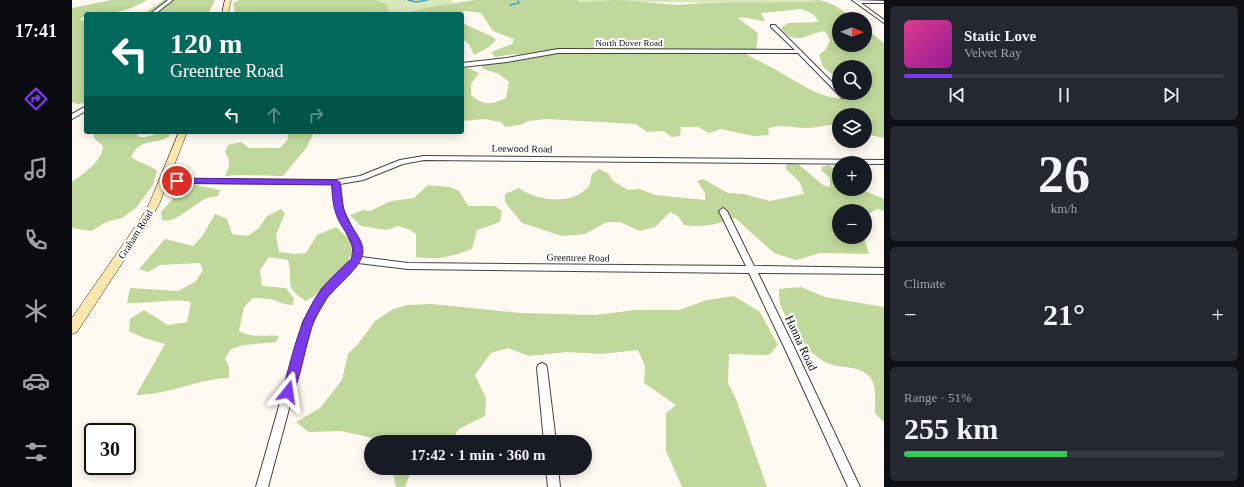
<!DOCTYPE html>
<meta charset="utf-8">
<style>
:root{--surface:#171b24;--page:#242831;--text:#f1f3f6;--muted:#9ea1a6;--line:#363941;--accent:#7c3aed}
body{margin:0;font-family:"Times New Roman",serif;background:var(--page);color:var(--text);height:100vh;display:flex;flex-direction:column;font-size:15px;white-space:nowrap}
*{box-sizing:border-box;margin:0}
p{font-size:13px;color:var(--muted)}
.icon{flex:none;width:22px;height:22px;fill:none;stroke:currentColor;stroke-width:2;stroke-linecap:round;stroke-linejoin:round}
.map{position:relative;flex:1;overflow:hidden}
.sheet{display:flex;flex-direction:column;gap:6px;padding:6px;background:#0d0f14;width:360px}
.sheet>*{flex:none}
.hud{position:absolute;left:12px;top:12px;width:380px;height:122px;border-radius:4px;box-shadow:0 2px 10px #0003;background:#00695c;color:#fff;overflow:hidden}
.needle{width:26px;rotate:91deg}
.buttons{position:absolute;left:760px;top:12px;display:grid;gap:8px}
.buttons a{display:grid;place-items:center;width:40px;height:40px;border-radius:50%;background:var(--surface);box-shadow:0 2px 10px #0003;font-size:20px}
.speed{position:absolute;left:12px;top:423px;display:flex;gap:8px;font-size:20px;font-weight:700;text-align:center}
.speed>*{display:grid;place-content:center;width:52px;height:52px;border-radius:50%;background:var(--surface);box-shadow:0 2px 10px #0003;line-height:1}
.speed .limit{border:2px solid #111;border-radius:6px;background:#fff;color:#111}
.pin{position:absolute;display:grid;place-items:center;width:34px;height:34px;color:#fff;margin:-17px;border:2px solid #fff;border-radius:50%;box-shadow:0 1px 4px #0007}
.me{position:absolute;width:44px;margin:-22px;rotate:15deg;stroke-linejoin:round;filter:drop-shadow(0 0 3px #0008)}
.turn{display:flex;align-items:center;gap:14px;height:84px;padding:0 20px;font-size:18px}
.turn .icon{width:52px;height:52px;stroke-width:2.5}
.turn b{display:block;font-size:28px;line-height:34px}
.lanes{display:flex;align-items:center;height:38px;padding:0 20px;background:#0003;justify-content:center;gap:20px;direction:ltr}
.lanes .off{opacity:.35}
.big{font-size:30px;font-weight:700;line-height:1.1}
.sheet .card{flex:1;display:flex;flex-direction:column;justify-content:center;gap:6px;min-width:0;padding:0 14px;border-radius:6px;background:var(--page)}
.sheet .dial{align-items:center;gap:0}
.dial b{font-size:52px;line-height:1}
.song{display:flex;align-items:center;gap:12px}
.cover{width:48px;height:48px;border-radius:6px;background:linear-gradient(135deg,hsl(330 70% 55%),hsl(300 70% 35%))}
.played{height:4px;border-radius:2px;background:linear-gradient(90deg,var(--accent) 15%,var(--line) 15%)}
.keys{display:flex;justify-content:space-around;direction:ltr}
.heat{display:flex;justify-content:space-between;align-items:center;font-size:22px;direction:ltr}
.charge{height:6px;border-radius:3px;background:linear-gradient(90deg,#34c759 51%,var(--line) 0)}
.trip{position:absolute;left:292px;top:435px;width:228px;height:40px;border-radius:20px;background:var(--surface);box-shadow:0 2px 10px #0003;font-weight:700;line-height:40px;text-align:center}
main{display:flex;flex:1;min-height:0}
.menu{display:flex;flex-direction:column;width:72px;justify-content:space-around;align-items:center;background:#090b0e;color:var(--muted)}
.menu .icon{width:28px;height:28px}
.menu .active{color:var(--accent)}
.menu b{font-size:18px;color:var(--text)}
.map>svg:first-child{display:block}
</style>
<main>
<nav class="menu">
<b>17:41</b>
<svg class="icon active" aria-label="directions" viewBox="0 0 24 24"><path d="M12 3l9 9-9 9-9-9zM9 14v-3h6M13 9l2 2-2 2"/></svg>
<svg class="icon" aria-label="music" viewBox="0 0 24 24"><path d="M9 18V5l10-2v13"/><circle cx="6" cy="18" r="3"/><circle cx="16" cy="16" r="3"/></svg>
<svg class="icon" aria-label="phone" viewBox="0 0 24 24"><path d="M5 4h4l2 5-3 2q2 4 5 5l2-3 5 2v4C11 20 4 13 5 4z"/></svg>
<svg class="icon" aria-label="climate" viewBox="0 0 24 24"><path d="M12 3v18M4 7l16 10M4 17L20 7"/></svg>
<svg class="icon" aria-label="car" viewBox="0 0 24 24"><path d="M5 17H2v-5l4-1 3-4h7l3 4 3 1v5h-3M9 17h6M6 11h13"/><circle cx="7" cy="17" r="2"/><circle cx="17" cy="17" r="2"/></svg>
<svg class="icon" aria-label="filters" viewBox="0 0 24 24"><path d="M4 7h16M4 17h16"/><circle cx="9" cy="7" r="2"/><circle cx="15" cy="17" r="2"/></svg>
</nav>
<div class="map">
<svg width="812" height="487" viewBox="0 0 812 487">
<rect width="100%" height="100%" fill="#fefaf1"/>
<polygon fill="#d9e8bb" points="304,0 749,0 754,4 379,0 382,4 333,13 317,12 312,2"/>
<g fill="#c0d89b" fill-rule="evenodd">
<path d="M39,0H75C50,14 42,13 15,13L8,20L14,21V103L4,104L0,102V8Z"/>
<polygon points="92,0 143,0 136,14 71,14"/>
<path d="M167,0H304C311,2 316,3 317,12L333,13L369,5L404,0H505L508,2L548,0L606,5L632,3L745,2L742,0C758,0 769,9 781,19H767V45H793V28L812,43V138L793,134V115H767V125C754,124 747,128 736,128C722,128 710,124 696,128L697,135L681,136L649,129L637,133L626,127H609L608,136L599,137L592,131L575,132L564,124L474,119L457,121L448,125L433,127L429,122L412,119L390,121V68H397L407,73L399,84V95C413,106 418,105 434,98L437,82L427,74L411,69L409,63L457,56L444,54L423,57L419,52L440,44L442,39L421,31L409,13L394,11L382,14H163L161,3ZM729,9L741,14L747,22L716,23L709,28C723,47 735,34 752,31L756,35L758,41L754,49L747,55L751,67L767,80V67H793V93H781L783,97C755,104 729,84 706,71C694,64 682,59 670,52L684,51L686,33L666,18C676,16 683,21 693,21L689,13Z"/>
<polygon points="390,23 421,37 424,40 417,47 402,55 397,44 390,39"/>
<path d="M22,132H64L67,137C78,138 85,132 96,132L98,136C81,146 69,137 59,157C67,163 79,165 85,171L81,185L64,208L50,218L34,222L19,231L0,228V182C12,173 30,162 31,146L22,138Z"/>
<path d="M216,132H242L235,147L211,176L167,175L153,176C158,166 159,161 153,152L156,145L169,142L177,148H208L216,139Z"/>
<path d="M715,164H726L751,185L758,187V178L750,171L749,167L757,165L767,172V189H789L812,199V211L805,209L793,216V211H767V237H792L797,254L748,253L724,260L702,253L663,218C647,224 629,228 612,225L606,216L598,212L583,227L568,231L548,222H535L513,234L490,236L450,223L433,202V194L447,188C464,201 501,206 517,186C519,183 519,177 520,174L527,169L536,173L541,181L556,190L568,189L583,195L633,200V193L625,181L631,179L656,193L672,194L698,201L732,194L727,181L713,168Z"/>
<path d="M113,185H124L148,190L146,196C141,197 137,197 133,199C122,204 102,225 90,220L89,212Z"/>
<path d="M356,185L378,187L387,191L396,206H423L430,211L428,222L405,230L400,249C378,257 367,260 344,257V234L336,229L326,226L315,230L289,226L278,215L291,210L298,211L319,201L342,198Z"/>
<path d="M209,209L213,213L204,235L207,252L223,254L234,253L245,235L264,227L277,239C278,243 280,248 279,252C278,269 248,293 234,301C210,287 222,281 216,260L197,257L188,270L190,286L214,288L222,299L221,305L212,304L200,299L181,298L172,307L167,331C182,339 191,334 207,336L204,342L172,345L159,349L153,358L157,367V378C125,379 96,395 64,395L93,344L72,338L57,331L58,319L72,310L96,325L115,322L119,302C98,298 77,304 55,303L58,288L106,291L123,282L131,270L128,263L88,265L76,272L67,269L93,239L121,246L131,235L143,214L155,219L160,234L176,236L187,228L195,216Z"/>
<path d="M729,287L753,297L812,307V422L803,413C803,403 805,386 798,377C788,366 773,368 761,365C739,360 716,324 708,304C707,299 707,293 707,289Z"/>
<polygon points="662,296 688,312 706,345 697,355 657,354 656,383 664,399 695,487 610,487 594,451 594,413 604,405 572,383 573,366 566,350 529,354 495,352 457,356 436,348 419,353 403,375 414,398 413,416 387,429 378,442 319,442 269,431 237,432 224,422 248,408 270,380 276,354 286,344 303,321 321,309 335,305 360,304 449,313 523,315 563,310 607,310 635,300"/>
<polygon points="320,468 349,468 338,474 333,487 324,487"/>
</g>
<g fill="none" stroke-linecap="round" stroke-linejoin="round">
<g stroke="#41a6c9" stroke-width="1.5">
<polyline points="336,0 344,2 355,0"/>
<polyline points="438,5 447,3 446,0"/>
</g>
<g stroke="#424242" stroke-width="2">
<g id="street">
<polygon points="96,0 101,0 83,14 78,14"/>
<polygon points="780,0 812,1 812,3 789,3 812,20 812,23"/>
<polygon points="699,25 703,25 767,89 767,93 771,93 774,96 774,98 770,98 726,53 486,53 435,62 390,67 390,63 435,58 486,49 723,50 699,27"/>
<polygon points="14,106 14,111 0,119 0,114"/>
<polygon points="352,156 812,160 812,164 352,160 331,164 291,180 268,184 271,210 288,244 289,257 336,263 674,266 647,211 651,208 655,211 682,266 812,268 812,274 686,273 721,345 788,487 776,487 714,351 677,273 336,269 286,263 256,295 240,323 196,487 184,487 231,322 250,289 280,259 281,249 280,244 264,210 260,184 92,183 88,181 92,179 264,180 288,176 328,160"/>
<polygon points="470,363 474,365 475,368 484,442 472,442 465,368 466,365"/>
<polygon points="474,468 486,468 488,487 476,487"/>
</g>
</g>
<g stroke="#313131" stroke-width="1">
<g id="secondary">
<polygon points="153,0 159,0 156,14 150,14"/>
<polygon points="107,132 115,132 88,202 79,219 5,332 0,334 0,318 70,217 78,202"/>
</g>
</g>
<use href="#street" fill="#fff" fill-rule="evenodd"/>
<use href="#secondary" fill="#fce8af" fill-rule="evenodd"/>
</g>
<path fill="#7c3aed" stroke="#51269a" d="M105,178L264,180L268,182C269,195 270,206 275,218C279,228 291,239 291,251C291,268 258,290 249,306C233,334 233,367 220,396L216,397L212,396L210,392C219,361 225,329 241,302C250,285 266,272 280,258C285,243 272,232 266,219C261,207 260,197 260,185L102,183L101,181Z"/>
<g text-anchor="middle" stroke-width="4" stroke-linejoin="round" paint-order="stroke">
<g font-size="9" fill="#0f0f0f" stroke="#fff">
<text x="557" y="46">North Dover Road</text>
</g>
<g font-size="10" fill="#0f0f0f" stroke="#fff">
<text transform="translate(450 148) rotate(1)" y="4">Leewood Road</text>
<text transform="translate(63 234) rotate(-58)" y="4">Graham Road</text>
<text transform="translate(506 257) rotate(1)" y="4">Greentree Road</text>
</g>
<g font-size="12" fill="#0f0f0f" stroke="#fff">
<text transform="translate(729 343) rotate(65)" y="4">Hanna Road</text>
</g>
</g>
</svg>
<div class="buttons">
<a><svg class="needle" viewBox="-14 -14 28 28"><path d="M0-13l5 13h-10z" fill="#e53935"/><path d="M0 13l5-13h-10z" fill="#9ea1a6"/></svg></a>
<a><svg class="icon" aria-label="search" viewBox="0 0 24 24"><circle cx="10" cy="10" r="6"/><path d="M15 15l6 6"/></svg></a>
<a><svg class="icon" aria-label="layers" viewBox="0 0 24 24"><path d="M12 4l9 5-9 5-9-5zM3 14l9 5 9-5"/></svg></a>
<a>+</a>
<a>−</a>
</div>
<div class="speed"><div class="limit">30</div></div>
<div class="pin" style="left:105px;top:181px;background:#d93025"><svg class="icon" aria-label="arrive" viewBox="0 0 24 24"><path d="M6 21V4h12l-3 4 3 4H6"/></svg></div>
<svg class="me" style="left:216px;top:392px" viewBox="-20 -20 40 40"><path d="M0-17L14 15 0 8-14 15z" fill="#7c3aed" stroke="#fff" stroke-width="4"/></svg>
<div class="trip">17:42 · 1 min · 360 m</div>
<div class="hud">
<div class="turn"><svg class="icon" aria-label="left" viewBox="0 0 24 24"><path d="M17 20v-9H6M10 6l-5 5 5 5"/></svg><div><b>120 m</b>Greentree Road</div></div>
<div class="lanes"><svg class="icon" aria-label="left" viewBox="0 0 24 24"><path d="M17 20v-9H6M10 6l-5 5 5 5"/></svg><svg class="icon off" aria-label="ahead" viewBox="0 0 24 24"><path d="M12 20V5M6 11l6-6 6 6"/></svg><svg class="icon off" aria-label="right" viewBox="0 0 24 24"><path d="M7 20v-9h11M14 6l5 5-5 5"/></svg></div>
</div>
</div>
<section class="sheet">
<div class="card">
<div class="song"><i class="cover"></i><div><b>Static Love</b><p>Velvet Ray</p></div></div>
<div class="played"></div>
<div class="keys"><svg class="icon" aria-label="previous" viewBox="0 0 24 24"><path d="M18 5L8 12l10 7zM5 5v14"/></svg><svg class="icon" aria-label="pause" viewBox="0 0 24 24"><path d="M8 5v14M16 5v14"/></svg><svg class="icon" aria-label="next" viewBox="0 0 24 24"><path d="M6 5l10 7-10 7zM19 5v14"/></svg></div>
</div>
<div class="card dial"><b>26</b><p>km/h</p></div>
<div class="card"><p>Climate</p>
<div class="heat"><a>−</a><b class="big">21°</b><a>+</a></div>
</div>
<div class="card"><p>Range · 51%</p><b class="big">255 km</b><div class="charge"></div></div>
</section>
</main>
